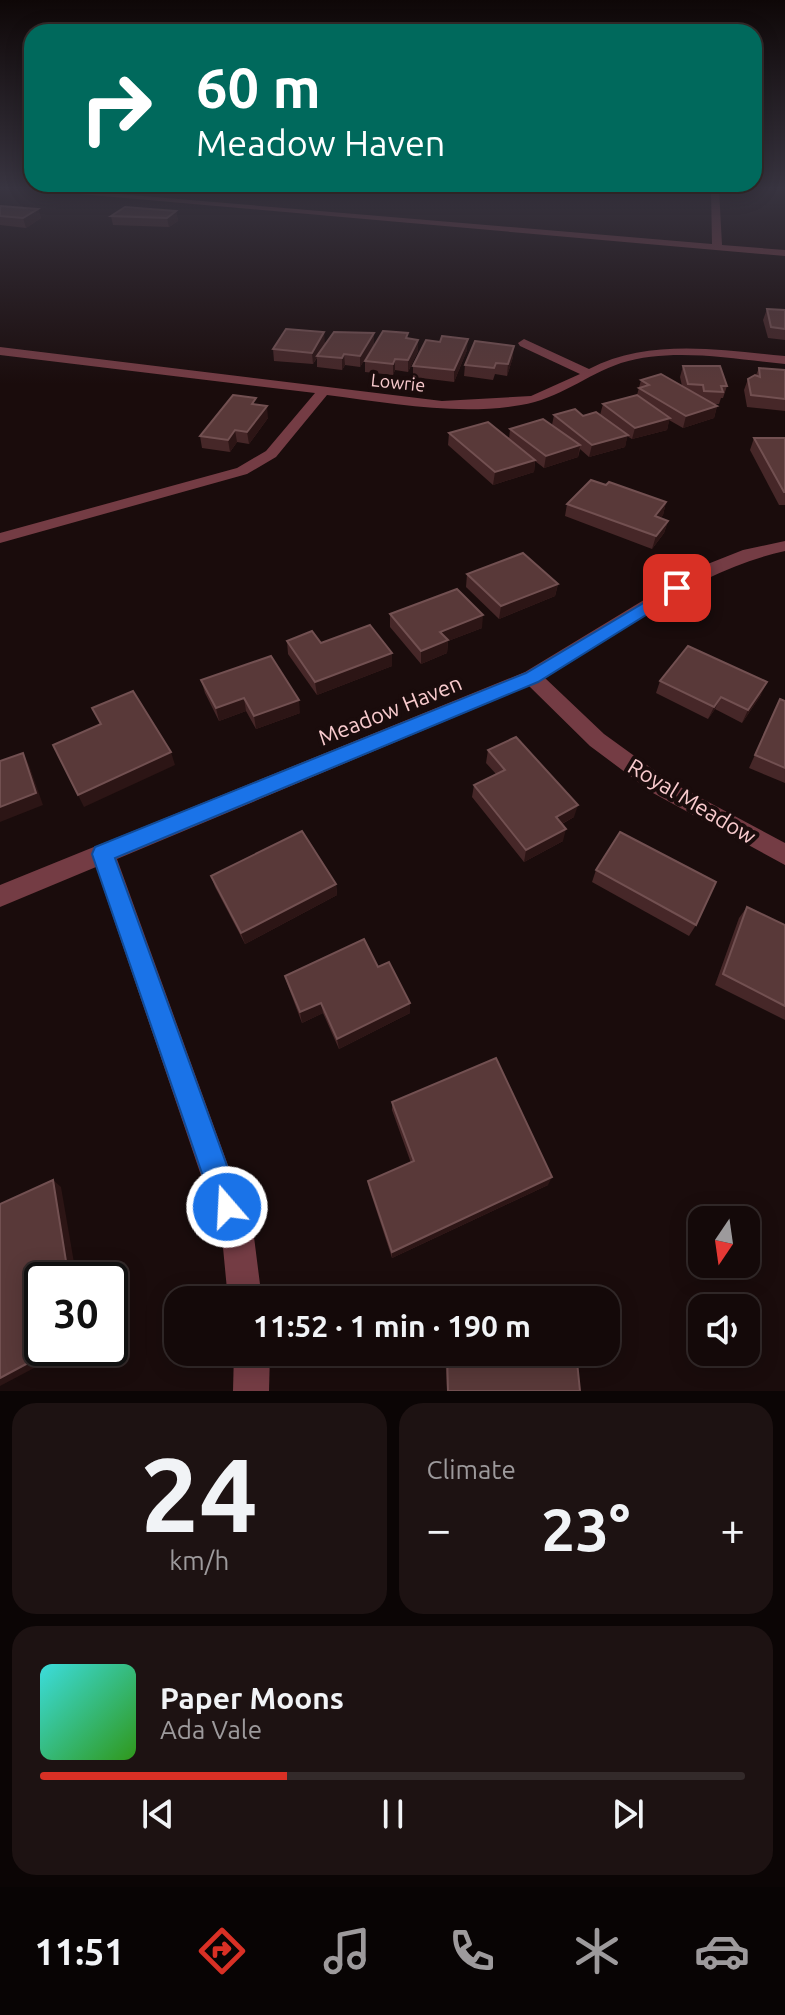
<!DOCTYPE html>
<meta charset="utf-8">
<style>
:root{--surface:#140909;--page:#1d1212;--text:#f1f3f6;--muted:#9d9a9c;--line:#332a2a;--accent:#d93025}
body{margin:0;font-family:Ubuntu,sans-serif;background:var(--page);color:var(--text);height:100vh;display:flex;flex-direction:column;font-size:30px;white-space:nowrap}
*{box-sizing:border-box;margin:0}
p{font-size:26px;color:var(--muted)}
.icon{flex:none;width:44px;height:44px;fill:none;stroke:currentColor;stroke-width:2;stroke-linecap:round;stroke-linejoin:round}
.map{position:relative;height:1391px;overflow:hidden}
.sheet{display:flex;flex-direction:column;gap:12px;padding:12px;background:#0b0505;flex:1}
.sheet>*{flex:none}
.top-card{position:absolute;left:24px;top:24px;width:738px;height:168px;border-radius:24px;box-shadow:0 4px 20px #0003,0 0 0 2px var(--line);background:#00695c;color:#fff;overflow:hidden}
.needle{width:52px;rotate:193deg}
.fabs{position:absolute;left:688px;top:1206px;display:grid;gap:16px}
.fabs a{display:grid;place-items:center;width:72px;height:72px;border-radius:16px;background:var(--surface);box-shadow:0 4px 20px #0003,0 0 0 2px var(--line);font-size:40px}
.speed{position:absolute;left:24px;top:1262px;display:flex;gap:16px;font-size:40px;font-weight:700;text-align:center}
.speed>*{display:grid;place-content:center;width:104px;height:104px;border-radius:50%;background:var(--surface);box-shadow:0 4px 20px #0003,0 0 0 2px var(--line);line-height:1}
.speed .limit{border:4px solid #111;border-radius:12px;background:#fff;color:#111}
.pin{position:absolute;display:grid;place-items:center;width:68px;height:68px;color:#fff;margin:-34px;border-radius:16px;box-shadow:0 4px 12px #0006}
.me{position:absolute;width:88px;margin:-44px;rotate:341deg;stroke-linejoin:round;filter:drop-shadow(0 0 6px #0008)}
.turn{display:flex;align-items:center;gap:28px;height:168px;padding:0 40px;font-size:36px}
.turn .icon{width:104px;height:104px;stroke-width:2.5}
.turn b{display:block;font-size:56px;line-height:68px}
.big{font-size:60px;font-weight:700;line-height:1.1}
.sheet .widget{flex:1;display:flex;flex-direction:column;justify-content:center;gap:12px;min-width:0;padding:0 28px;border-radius:24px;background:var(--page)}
.sheet .dial{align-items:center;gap:0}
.dial b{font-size:104px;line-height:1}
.song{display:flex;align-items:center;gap:24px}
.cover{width:96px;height:96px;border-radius:12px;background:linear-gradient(135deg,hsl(180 70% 55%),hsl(110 70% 35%))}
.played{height:8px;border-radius:4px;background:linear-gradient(90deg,var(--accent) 35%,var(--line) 35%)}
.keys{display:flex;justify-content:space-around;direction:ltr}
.heat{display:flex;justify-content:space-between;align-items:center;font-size:44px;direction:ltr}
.sheet .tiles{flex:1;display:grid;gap:12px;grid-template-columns:1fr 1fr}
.widget:last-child{grid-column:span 2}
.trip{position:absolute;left:164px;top:1286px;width:456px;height:80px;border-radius:24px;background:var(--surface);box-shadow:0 4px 20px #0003,0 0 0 2px var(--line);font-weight:700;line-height:80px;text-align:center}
.menu{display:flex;height:128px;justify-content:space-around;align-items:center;background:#080404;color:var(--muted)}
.menu .icon{width:56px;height:56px}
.menu .current{color:var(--accent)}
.menu b{font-size:36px;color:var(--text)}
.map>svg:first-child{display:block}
</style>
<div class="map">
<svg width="785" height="1391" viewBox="0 0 785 1391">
<rect width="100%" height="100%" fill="#1a0c0c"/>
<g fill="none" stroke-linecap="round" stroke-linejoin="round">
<g fill="#743c44" fill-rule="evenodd">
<polygon points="23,189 59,189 712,244 711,189 719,189 722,245 785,250 785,256"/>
<path d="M524,339L589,369C649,338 720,350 785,356V364C733,359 673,347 621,363C586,375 559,399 521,405C457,416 391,403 327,395L276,457L247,474L0,543V533L237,468L266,451L315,393L0,355V347L442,401L531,396L580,374L520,346L518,343Z"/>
<path d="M785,541V551C696,571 621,630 545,678L604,734L669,781L785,843V865L653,793L590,746L529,686L117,859L254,1237L262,1300H228L222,1237L96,867L0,907V885L525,672L695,569L743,550Z"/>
<polygon points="234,1352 270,1352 269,1391 233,1391"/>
</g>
</g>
<g fill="#462728">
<polygon points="211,189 248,189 245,191 230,194"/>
<polygon points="0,206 38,209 41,218 26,228 0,225"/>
<polygon points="176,211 178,221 169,227 113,225 111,216"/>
<polygon points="767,309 785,310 785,340 768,338 763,320"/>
<polygon points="374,333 374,344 360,367 345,365 342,370 317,367 317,358 313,364 274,361 273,349 325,343"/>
<polygon points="408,339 418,340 418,351 408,372 395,370 393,375 365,372 365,361"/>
<polygon points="467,350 454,382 413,377 413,366"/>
<polygon points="513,357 507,376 495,374 493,380 464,376 465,365"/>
<polygon points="683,366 727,386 723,398 721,398 719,404 713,404 717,406 714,418 683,428 669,420 667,430 632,439 627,436 625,447 589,457 580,449 578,457 544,468 535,461 534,472 493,485 448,445 449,433 509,439 510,429 552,425 554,415 600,415 603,404 637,395 641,380 682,386 680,377"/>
<polygon points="759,368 785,370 785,411 747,407 744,390 748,379 756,375"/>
<polygon points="257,405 268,418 249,444 237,442 230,452 202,448 200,436"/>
<polygon points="754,438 785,438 785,505 779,505 750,450"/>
<polygon points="606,485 666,502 663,515 660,518 668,521 664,533 652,549 565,516 567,504"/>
<polygon points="467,574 558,584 555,596 499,619 466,587"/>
<polygon points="390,614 482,628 448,641 447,653 421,664 390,627"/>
<polygon points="287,641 321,643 392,666 317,695 288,654"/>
<polygon points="201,680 300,713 256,729 246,711 219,721 205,693"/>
<polygon points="660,681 761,695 742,723 715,709 708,719 656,693"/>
<polygon points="780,699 785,701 785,783 749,768"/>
<polygon points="488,750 574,817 562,824 563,841 524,862 472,797 474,785 496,774 486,763"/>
<polygon points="596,870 696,925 689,936 592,882"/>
<polygon points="211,876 336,884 337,895 245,944 215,887"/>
<polygon points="747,907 785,925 785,1020 715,985 739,918"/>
<polygon points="378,967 410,1013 339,1049 323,1013 302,1023 288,986 285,976"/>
<polygon points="392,1102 548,1185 392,1258 369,1188 368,1181 411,1163 392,1110"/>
<polygon points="445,1352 576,1352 580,1391 447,1391"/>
</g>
<g fill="#2c1515">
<polygon points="229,189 248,189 245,191 230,194"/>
<polygon points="38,209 41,218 26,228 23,218"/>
<polygon points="176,211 178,221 169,227 167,218"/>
<polygon points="324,332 325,343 313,364 312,353"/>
<polygon points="374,333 374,344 360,367 360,356"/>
<polygon points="468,339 467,350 454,382 454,370"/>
<polygon points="418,340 418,351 408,372 408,360"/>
<polygon points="514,346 513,357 507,376 508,364"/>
<polygon points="344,354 345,365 342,370 342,358"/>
<polygon points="395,359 395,370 393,375 393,364"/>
<polygon points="267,406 268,418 249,444 247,432"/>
<polygon points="717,406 714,418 683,428 686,416"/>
<polygon points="670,418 667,430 632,439 635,428"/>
<polygon points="235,430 237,442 230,452 228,440"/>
<polygon points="628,435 625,447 589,457 592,445"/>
<polygon points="580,445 578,457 544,468 546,456"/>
<polygon points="535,460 534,472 493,485 495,472"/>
<polygon points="666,502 663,515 651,529 655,516"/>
<polygon points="668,521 664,533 652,549 656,536"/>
<polygon points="558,584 555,596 499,619 501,606"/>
<polygon points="483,615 482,628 448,641 447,653 421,664 421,651 440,632"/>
<polygon points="392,653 392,666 317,695 315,682"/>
<polygon points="767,682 761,695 742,723 748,710"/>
<polygon points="721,697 715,709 708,719 714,707"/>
<polygon points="244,698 246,711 219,721 216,708"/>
<polygon points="299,700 300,713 256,729 254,716"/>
<polygon points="171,752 175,765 84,807 78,795"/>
<polygon points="23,753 29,765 43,805 0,822 0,807"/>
<polygon points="578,805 574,817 552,829 556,817"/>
<polygon points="566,829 563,841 524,862 526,850"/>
<polygon points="336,884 337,895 245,944 241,933"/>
<polygon points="321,1003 323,1013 302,1023 300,1012"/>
<polygon points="410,1003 410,1013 339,1049 337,1039"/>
<polygon points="552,1177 548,1185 392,1258 392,1252"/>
<polygon points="53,1180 61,1187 77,1280 69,1280"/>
<polygon points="56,1348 72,1348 0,1386 0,1378"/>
</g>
<g fill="#593939" stroke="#725051" stroke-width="2">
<polygon points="0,206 38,209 23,218 0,216"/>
<polygon points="125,207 176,211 167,218 111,216"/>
<polygon points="767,309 785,310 785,329 771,327"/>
<polygon points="286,329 324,332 312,353 273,349"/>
<polygon points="383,331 408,333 406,338 418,340 408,360 395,359 393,364 365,361"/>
<polygon points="334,332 374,333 360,356 344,354 342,358 317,356"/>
<polygon points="442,336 468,339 454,370 413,366 426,340 440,342"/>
<polygon points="475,341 514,346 508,364 496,363 494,368 465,365"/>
<polygon points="683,366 720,366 727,386 721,386 723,392 704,391 703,385 688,384"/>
<polygon points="759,368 785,370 785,399 751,395 748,379 755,375 760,377"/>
<polygon points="661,374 717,406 686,416 639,388 649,385 641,380"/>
<polygon points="233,395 256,398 252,404 267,406 247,432 235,430 228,440 200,436"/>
<polygon points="637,395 670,418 635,428 603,404"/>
<polygon points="575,409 583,416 596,412 628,435 592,445 554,415"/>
<polygon points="543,419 580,445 546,456 510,429"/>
<polygon points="488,422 535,460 495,472 449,433"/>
<polygon points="754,438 785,438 785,492 784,492"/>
<polygon points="591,480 606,485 609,482 666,502 655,516 668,521 656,536 567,504"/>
<polygon points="523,553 558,584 501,606 467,574"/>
<polygon points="457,589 483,615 440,632 448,640 421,651 390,614"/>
<polygon points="370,625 392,653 315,682 287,641 312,631 321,643"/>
<polygon points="688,646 767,682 748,710 721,697 714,707 660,681"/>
<polygon points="271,656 299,700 254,716 244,698 216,708 201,680"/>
<polygon points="133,691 171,752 78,795 53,745 101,724 92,708"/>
<polygon points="780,699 785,701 785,768 755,755"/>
<polygon points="516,737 578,805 556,817 566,829 526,850 474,785 505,770 488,750"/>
<polygon points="23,753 36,793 0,807 0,761"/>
<polygon points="302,831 336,884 241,933 211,876"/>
<polygon points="620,832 716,882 696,925 596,870"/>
<polygon points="747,907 785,925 785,1006 723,974"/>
<polygon points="364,939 378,967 389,962 410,1003 337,1039 321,1003 300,1012 285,976"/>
<polygon points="496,1058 552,1177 392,1252 368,1181 414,1161 392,1102"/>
<polygon points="53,1180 69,1280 42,1280 42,1348 56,1348 0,1378 0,1204"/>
<polygon points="447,1352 576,1352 580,1391 448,1391"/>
</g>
<linearGradient id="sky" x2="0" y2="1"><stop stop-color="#0e0707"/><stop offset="0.49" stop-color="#383440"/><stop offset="1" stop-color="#383440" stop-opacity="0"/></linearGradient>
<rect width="785" height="384" fill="url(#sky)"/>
<polygon fill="#1a73e8" stroke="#114b97" stroke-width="2" points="677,583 683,584 683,592 538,682 115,858 242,1207 238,1217 227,1222 217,1217 92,854 95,847 526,673"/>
<g text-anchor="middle" stroke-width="8" stroke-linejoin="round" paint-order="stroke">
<g font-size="18" fill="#f9cbce" stroke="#1a0c0c">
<text transform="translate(398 383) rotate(6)" y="6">Lowrie</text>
</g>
<g font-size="22" fill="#f9cbce" stroke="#1a0c0c">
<text transform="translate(390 710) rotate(-22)" y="8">Meadow Haven</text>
<text transform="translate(692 801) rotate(31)" y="8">Royal Meadow</text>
</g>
</g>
</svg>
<div class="fabs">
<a><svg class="needle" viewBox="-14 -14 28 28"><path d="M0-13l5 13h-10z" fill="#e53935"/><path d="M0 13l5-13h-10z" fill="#9d9a9c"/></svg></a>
<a><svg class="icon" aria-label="sound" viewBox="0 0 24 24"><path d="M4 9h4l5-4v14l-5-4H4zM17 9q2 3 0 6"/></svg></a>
</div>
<div class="speed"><div class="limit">30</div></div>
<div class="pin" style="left:677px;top:588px;background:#d93025"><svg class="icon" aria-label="arrive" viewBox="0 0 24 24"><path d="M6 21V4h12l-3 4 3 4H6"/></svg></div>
<svg class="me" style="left:227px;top:1207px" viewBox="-20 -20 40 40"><circle r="17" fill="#1a73e8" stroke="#fff" stroke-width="3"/><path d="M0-11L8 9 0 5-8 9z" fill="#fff"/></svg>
<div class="trip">11:52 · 1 min · 190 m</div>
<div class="top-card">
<div class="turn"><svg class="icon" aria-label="right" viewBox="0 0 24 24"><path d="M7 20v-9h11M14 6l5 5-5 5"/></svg><div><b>60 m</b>Meadow Haven</div></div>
</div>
</div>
<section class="sheet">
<div class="tiles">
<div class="widget dial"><b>24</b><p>km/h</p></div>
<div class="widget"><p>Climate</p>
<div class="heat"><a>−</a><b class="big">23°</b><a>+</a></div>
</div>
<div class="widget">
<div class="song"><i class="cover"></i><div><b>Paper Moons</b><p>Ada Vale</p></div></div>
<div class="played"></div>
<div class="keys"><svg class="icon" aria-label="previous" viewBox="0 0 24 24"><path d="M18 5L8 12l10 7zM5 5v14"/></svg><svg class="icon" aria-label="pause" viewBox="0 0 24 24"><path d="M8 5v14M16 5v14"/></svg><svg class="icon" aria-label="next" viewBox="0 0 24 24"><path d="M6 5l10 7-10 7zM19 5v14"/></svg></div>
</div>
</div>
</section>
<nav class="menu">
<b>11:51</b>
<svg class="icon current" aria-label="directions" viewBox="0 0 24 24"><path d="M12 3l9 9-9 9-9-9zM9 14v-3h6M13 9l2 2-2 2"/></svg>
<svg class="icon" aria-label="music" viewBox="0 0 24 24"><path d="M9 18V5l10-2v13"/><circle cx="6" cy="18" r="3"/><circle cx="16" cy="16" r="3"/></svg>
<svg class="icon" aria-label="phone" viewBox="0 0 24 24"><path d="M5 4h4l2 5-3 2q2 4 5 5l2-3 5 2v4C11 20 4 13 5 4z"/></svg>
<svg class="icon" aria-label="climate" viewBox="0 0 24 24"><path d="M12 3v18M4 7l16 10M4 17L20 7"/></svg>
<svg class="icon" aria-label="car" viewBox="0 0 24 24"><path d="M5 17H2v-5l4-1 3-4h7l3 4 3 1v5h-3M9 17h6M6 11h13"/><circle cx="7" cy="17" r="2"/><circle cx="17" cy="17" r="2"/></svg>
</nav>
